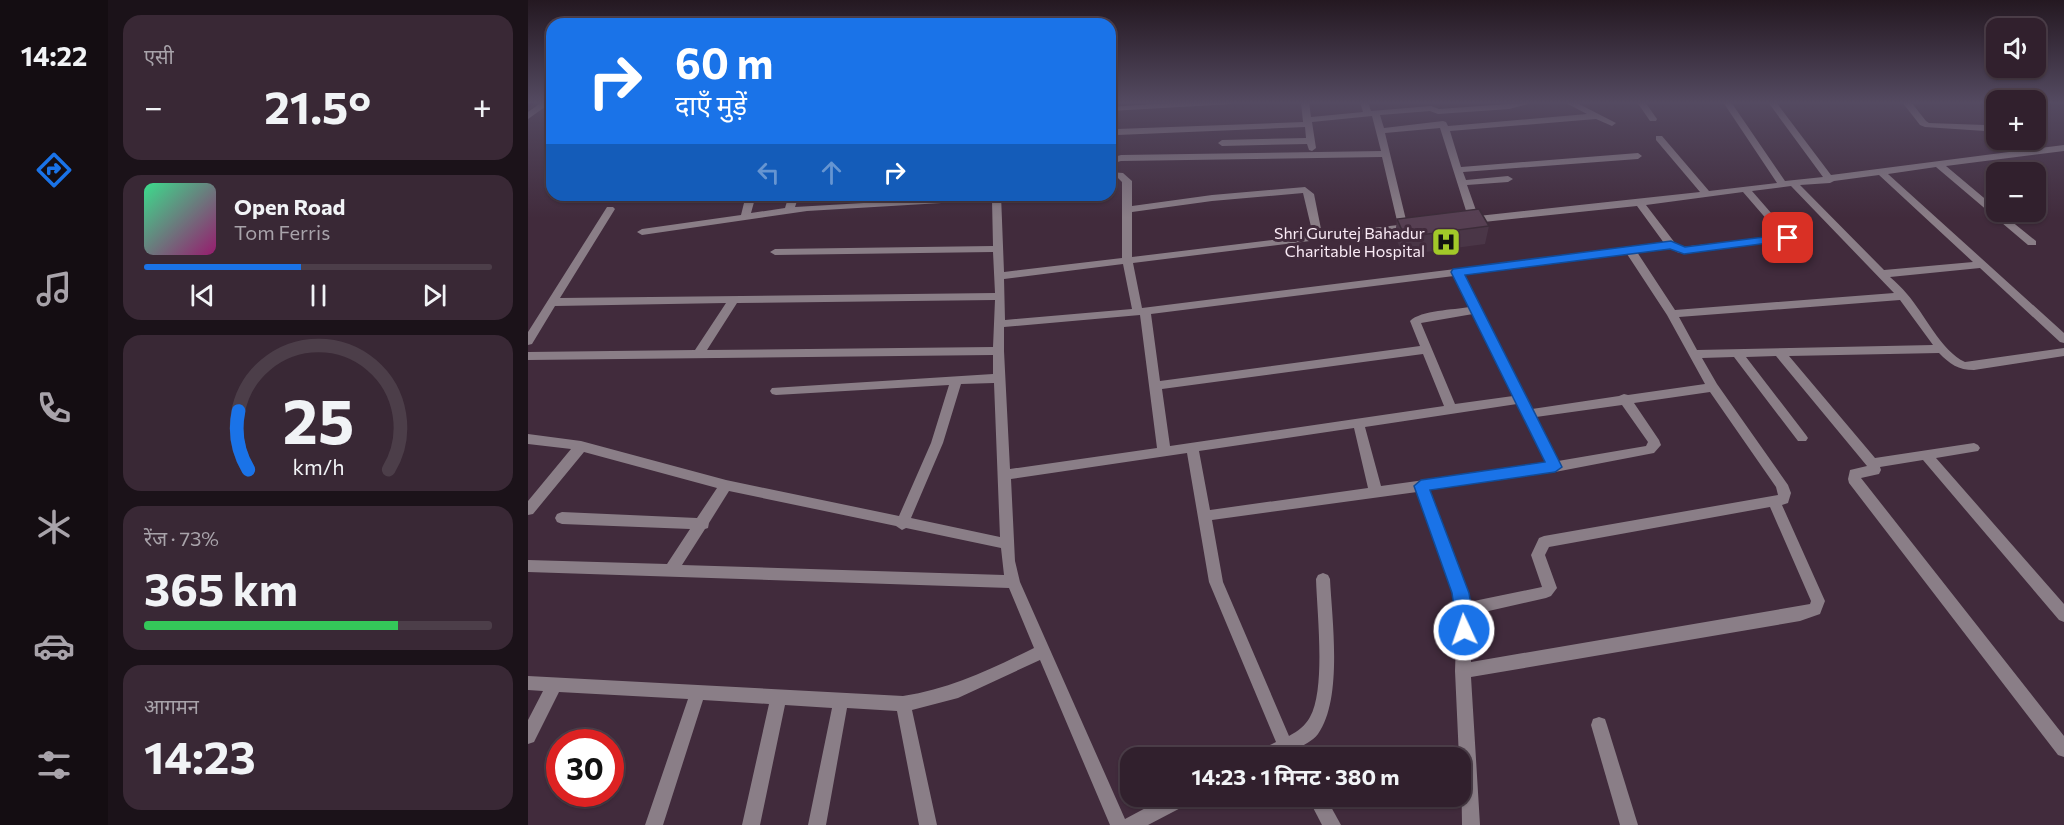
<!DOCTYPE html>
<html lang="hi">
<meta charset="utf-8">
<style>
:root{--surface:#31202d;--page:#392835;--text:#f1f3f6;--muted:#a8a3aa;--line:#4c3e49;--accent:#1a73e8}
body{margin:0;font-family:Commissioner,"Noto Sans Devanagari",sans-serif;background:var(--page);color:var(--text);height:100vh;display:flex;flex-direction:column;font-size:22px;white-space:nowrap}
*{box-sizing:border-box;margin:0}
p{font-size:20px;color:var(--muted)}
.icon{flex:none;width:33px;height:33px;fill:none;stroke:currentColor;stroke-width:2;stroke-linecap:round;stroke-linejoin:round}
.map{position:relative;flex:1;overflow:hidden}
.details{display:flex;flex-direction:column;gap:15px;padding:15px;background:#1b1219;width:420px}
.details>*{flex:none}
.top-card{position:absolute;left:18px;top:18px;width:570px;height:183px;border-radius:18px;box-shadow:0 2px 4px #0004,0 0 0 2px var(--line);background:#1a73e8;color:#fff;overflow:hidden}
.controls{position:absolute;left:1458px;top:18px;display:grid;gap:12px}
.controls a{display:grid;place-items:center;width:60px;height:60px;border-radius:12px;background:var(--surface);box-shadow:0 2px 4px #0004,0 0 0 2px var(--line);font-size:30px}
.speed{position:absolute;left:18px;top:729px;display:flex;gap:12px;font-size:30px;font-weight:700;text-align:center}
.speed>*{display:grid;place-content:center;width:78px;height:78px;border-radius:50%;background:var(--surface);box-shadow:0 2px 4px #0004,0 0 0 2px var(--line);line-height:1}
.speed .limit{border:9px solid #d22;background:#fff;color:#111}
.pin{position:absolute;display:grid;place-items:center;width:51px;height:51px;color:#fff;margin:-26px;border-radius:12px;box-shadow:0 3px 9px #0006}
.me{position:absolute;width:66px;margin:-33px;rotate:357deg;stroke-linejoin:round;filter:drop-shadow(0 0 4px #0008)}
.turn{display:flex;align-items:center;gap:21px;height:126px;padding:0 30px;font-size:27px}
.turn .icon{width:78px;height:78px;stroke-width:2.5}
.turn b{display:block;font-size:42px;line-height:51px}
.lanes{display:flex;align-items:center;height:57px;padding:0 30px;background:#0003;justify-content:center;gap:30px;direction:ltr}
.lanes .off{opacity:.35}
.big{font-size:45px;font-weight:700;line-height:1.1}
.details .tile{flex:1;display:flex;flex-direction:column;justify-content:center;gap:9px;min-width:0;padding:0 21px;border-radius:18px;background:var(--page)}
.details .dial{align-items:center;gap:0}
.dial svg{height:156px;overflow:visible;fill:none;stroke:var(--line);stroke-width:7;stroke-linecap:round;text-anchor:middle}
.dial text{fill:var(--text);stroke:none}
.song{display:flex;align-items:center;gap:18px}
.cover{width:72px;height:72px;border-radius:9px;background:linear-gradient(135deg,hsl(150 70% 55%),hsl(320 70% 35%))}
.played{height:6px;border-radius:3px;background:linear-gradient(90deg,var(--accent) 45%,var(--line) 45%)}
.keys{display:flex;justify-content:space-around;direction:ltr}
.heat{display:flex;justify-content:space-between;align-items:center;font-size:33px;direction:ltr}
.charge{height:9px;border-radius:4px;background:linear-gradient(90deg,#34c759 73%,var(--line) 0)}
.trip{position:absolute;left:592px;top:747px;width:351px;height:60px;border-radius:18px;background:var(--surface);box-shadow:0 2px 4px #0004,0 0 0 2px var(--line);font-weight:700;line-height:60px;text-align:center}
main{display:flex;flex:1;min-height:0}
.tab-bar{display:flex;flex-direction:column;width:108px;justify-content:space-around;align-items:center;background:#140d12;color:var(--muted)}
.tab-bar .icon{width:42px;height:42px}
.tab-bar .current{color:var(--accent)}
.tab-bar b{font-size:27px;color:var(--text)}
.map>svg:first-child{display:block}
</style>
<main>
<nav class="tab-bar">
<b>14:22</b>
<svg class="icon current" aria-label="directions" viewBox="0 0 24 24"><path d="M12 3l9 9-9 9-9-9zM9 14v-3h6M13 9l2 2-2 2"/></svg>
<svg class="icon" aria-label="music" viewBox="0 0 24 24"><path d="M9 18V5l10-2v13"/><circle cx="6" cy="18" r="3"/><circle cx="16" cy="16" r="3"/></svg>
<svg class="icon" aria-label="phone" viewBox="0 0 24 24"><path d="M5 4h4l2 5-3 2q2 4 5 5l2-3 5 2v4C11 20 4 13 5 4z"/></svg>
<svg class="icon" aria-label="climate" viewBox="0 0 24 24"><path d="M12 3v18M4 7l16 10M4 17L20 7"/></svg>
<svg class="icon" aria-label="car" viewBox="0 0 24 24"><path d="M5 17H2v-5l4-1 3-4h7l3 4 3 1v5h-3M9 17h6M6 11h13"/><circle cx="7" cy="17" r="2"/><circle cx="17" cy="17" r="2"/></svg>
<svg class="icon" aria-label="filters" viewBox="0 0 24 24"><path d="M4 7h16M4 17h16"/><circle cx="9" cy="7" r="2"/><circle cx="15" cy="17" r="2"/></svg>
</nav>
<section class="details">
<div class="tile"><p>एसी</p>
<div class="heat"><a>−</a><b class="big">21.5°</b><a>+</a></div>
</div>
<div class="tile">
<div class="song"><i class="cover"></i><div><b>Open Road</b><p>Tom Ferris</p></div></div>
<div class="played"></div>
<div class="keys"><svg class="icon" aria-label="previous" viewBox="0 0 24 24"><path d="M18 5L8 12l10 7zM5 5v14"/></svg><svg class="icon" aria-label="pause" viewBox="0 0 24 24"><path d="M8 5v14M16 5v14"/></svg><svg class="icon" aria-label="next" viewBox="0 0 24 24"><path d="M6 5l10 7-10 7zM19 5v14"/></svg></div>
</div>
<div class="tile dial"><svg viewBox="0 0 100 80">
<path d="M14 69A42 42 0 1 1 86 69"/>
<path d="M14 69A42 42 0 0 1 9 39" stroke="#1a73e8"/>
<text x="50" y="56" font-size="32" font-weight="700">25</text>
<text x="50" y="72" font-size="11">km/h</text>
</svg></div>
<div class="tile"><p>रेंज · 73%</p><b class="big">365 km</b><div class="charge"></div></div>
<div class="tile"><p>आगमन</p><b class="big">14:23</b></div>
</section>
<div class="map">
<svg width="1536" height="825" viewBox="0 0 1536 825">
<rect width="100%" height="100%" fill="#412b3c"/>
<g fill="none" stroke-linecap="round" stroke-linejoin="round">
<polygon fill="#370032" fill-rule="evenodd" points="0,102 8,102 0,108"/>
<g fill="#8a7e87" fill-rule="evenodd">
<polygon points="14,102 24,102 0,119 0,112"/>
<polygon points="656,102 708,102 704,104 582,111 582,107"/>
<path d="M773,102H781L783,117L835,112L832,102H840L843,111L903,106L911,109L1007,102L981,109L910,114L902,111L852,115L856,128L915,121L918,122L920,126L1059,114L1036,102H1047L1088,123L1084,126L1068,119L922,131L933,167L1110,153L1114,156L1110,159L935,172L938,180L980,176L985,179L980,182L939,185L950,216L1172,192L1128,140V136H1134L1181,191L1249,183L1195,102H1203L1257,181L1295,177L1240,102H1248L1303,175L1536,145V151L1418,166L1468,208V212H1472L1508,241V245H1500L1408,167L1360,174L1536,333V343L1532,342L1452,268L1362,277C1368,282 1374,288 1379,294C1396,313 1413,351 1437,362L1536,348V356L1446,370C1430,370 1422,364 1411,353L1261,356L1347,458L1446,443L1450,445L1452,448L1450,451L1408,458L1536,604V622L1531,620L1395,460L1352,467L1353,470L1351,474L1333,478L1536,736V757L1530,755L1321,483L1320,479L1322,470L1339,466L1248,356L1218,357L1278,435L1280,438L1278,441H1270L1206,357L1174,358L1189,384L1260,485L1263,493L1260,503L1254,505L1297,601L1292,614L1272,621L943,677L952,825H934L933,758H931L927,671L929,610L921,579L889,492L684,520L695,582L761,736C770,731 777,726 782,717C798,688 789,613 788,579L790,575L795,573L800,575L802,579C804,620 815,699 790,734C785,741 775,745 768,750L771,758H726L728,752L748,742L681,582L659,453L483,479L487,561L492,582L597,819L640,796H666L664,802L620,825H582L512,660L430,698L384,710L409,825H391L369,711L319,708L298,825H280L304,708L257,705L232,825H214L241,704L175,700L135,825H117L160,699L31,692L6,742L0,744V720L15,691L0,690V676L375,696C423,689 463,669 506,648L481,588L0,572V560L139,564L162,529L34,524L29,522L27,518L29,514L34,512L169,518L189,488L56,452L5,514L0,515V501L43,449L0,444V434L53,441L198,480L371,516L403,443L421,385L248,395L244,394L242,391L244,388L465,374V355L0,360V352L167,350L198,303L27,306L4,344L0,345V332L79,207H85L87,209L32,298L467,293L465,252L247,255L242,252L247,249L465,246L464,200L279,211L114,235L109,232L114,229L213,215L218,195H228L223,213L257,208L261,195H271L267,207L473,195L476,272L594,258V182L590,178H582V172L595,173L604,181V206L684,195L777,187L786,194L794,234L870,225L854,157L593,161L582,164V158L593,155L853,151L844,116L784,122L788,148L784,151L781,150L779,144L694,146L690,143L694,140L778,138L777,127L589,135L585,132L589,129L775,122ZM912,128L940,217L937,220L939,222L946,223L1109,206L1136,243L614,308L605,263L886,228V224H879L857,133ZM1351,175L1445,262L1356,270L1272,185L1302,183L1306,181ZM1263,186L1366,293L1147,310L1109,252L1141,248L1151,253L1263,240V236L1224,191ZM1215,192L1253,236L1153,247L1147,243L1118,205ZM775,193L785,235L604,257V212L684,201ZM1099,254L1139,315L1177,384L1100,395L1096,394L1091,396L1004,409L935,274ZM595,264L604,309L477,320L476,279ZM926,276L941,307C926,310 893,310 882,321L892,346L632,381L623,314ZM467,300L465,347L179,350L209,303ZM1372,300L1405,345L1169,350L1151,317ZM945,314L985,396L927,404L893,323ZM612,315L629,448L482,469L476,351V327ZM895,354L916,406L642,446L634,389ZM466,383L472,537L383,518L415,443L433,384ZM1182,392L1248,487L1250,495L1016,536L1011,538L1003,555L1014,587L941,602L935,579L901,490L1027,472L1126,453L1133,445L1131,440L1106,403ZM989,404L1019,463L853,486L837,427ZM1094,405L1120,442L1118,446L1030,461L1008,417ZM826,428L840,488L682,510L671,451ZM201,491L368,526L374,530L378,528L473,548L476,575L154,565L177,529L180,528L181,523ZM1242,507L1283,601L1282,604L943,662V615L1018,598L1023,596L1029,588L1017,555L1021,547Z"/>
<polygon points="1109,102 1117,102 1129,119 1128,121 1122,121"/>
<polygon points="1374,102 1383,102 1398,121 1401,123 1457,125 1461,128 1457,131 1397,127 1392,125"/>
<polygon points="1071,717 1077,719 1079,725 1110,825 1092,825 1063,725 1065,719"/>
<polygon points="779,796 797,796 813,825 794,825"/>
</g>
</g>
<polygon fill="#4a3647" points="869,219 961,226 957,244 875,255 867,236"/>
<polygon fill="#563f52" stroke="#3c2c39" stroke-width="1.5" points="951,209 961,226 877,237 869,219"/>
<linearGradient id="sky" x2="0" y2="1"><stop stop-color="#241821"/><stop offset="0.47" stop-color="#544a61"/><stop offset="1" stop-color="#544a61" stop-opacity="0"/></linearGradient>
<rect width="1536" height="218" fill="url(#sky)"/>
<polygon fill="#1a73e8" stroke="#114b97" stroke-width="1.5" points="1260,234 1265,238 1264,240 1156,254 1142,249 937,275 1034,467 1027,472 902,490 941,593 944,610 941,636 936,638 930,636 924,593 886,486 893,480 1017,462 923,272 925,269 1143,241 1157,247"/>
<defs>
<g id="hospital-square" transform="scale(1.5)"><rect x="-9" y="-9" width="18" height="18" rx="4" fill="#a2c929" stroke="#412b3c"/><path d="M-5-5h3v3.5h4V-5h3V5h-3V1.5h-4V5h-3Z" fill="#111"/></g>
</defs>
<g fill-rule="evenodd">
<use href="#hospital-square" x="918" y="242"/>
</g>
<g text-anchor="middle" stroke-width="6" stroke-linejoin="round" paint-order="stroke">
<g font-size="16" fill="#faebf6" stroke="#412b3c" text-anchor="end">
<text x="897" y="239">Shri Gurutej Bahadur<tspan x="897" dy="18">Charitable Hospital</tspan></text>
</g>
</g>
</svg>
<div class="controls">
<a><svg class="icon" aria-label="sound" viewBox="0 0 24 24"><path d="M4 9h4l5-4v14l-5-4H4zM17 9q2 3 0 6"/></svg></a>
<a>+</a>
<a>−</a>
</div>
<div class="speed"><div class="limit">30</div></div>
<div class="pin" style="left:1260px;top:238px;background:#d93025"><svg class="icon" aria-label="arrive" viewBox="0 0 24 24"><path d="M6 21V4h12l-3 4 3 4H6"/></svg></div>
<svg class="me" style="left:936px;top:630px" viewBox="-20 -20 40 40"><circle r="17" fill="#1a73e8" stroke="#fff" stroke-width="3"/><path d="M0-11L8 9 0 5-8 9z" fill="#fff"/></svg>
<div class="trip">14:23 · 1 मिनट · 380 m</div>
<div class="top-card">
<div class="turn"><svg class="icon" aria-label="right" viewBox="0 0 24 24"><path d="M7 20v-9h11M14 6l5 5-5 5"/></svg><div><b>60 m</b>दाएँ मुड़ें</div></div>
<div class="lanes"><svg class="icon off" aria-label="left" viewBox="0 0 24 24"><path d="M17 20v-9H6M10 6l-5 5 5 5"/></svg><svg class="icon off" aria-label="ahead" viewBox="0 0 24 24"><path d="M12 20V5M6 11l6-6 6 6"/></svg><svg class="icon" aria-label="right" viewBox="0 0 24 24"><path d="M7 20v-9h11M14 6l5 5-5 5"/></svg></div>
</div>
</div>
</main>
